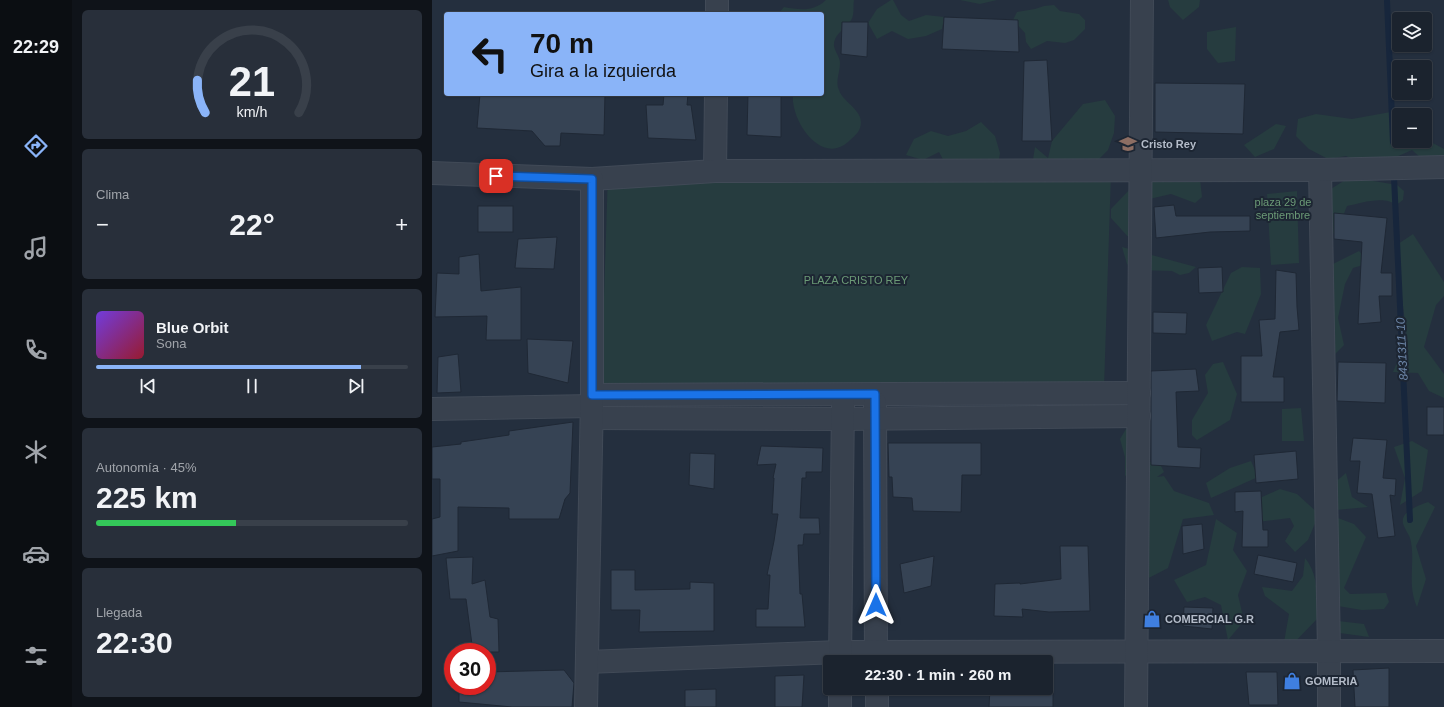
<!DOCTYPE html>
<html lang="es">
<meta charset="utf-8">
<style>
:root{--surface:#1b232e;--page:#282f3a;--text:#f1f3f6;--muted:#a0a4aa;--line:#39404a;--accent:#8ab4f8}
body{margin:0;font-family:Helvetica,sans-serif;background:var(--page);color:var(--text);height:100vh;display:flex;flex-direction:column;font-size:15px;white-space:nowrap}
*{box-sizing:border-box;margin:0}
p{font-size:13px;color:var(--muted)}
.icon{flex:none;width:22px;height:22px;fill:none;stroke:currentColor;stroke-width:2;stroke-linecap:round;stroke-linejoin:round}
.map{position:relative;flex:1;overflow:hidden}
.drawer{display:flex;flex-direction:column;gap:10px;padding:10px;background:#0f1319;width:360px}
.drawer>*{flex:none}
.banner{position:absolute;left:12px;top:12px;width:380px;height:84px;border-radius:4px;box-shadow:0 1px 3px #0004,0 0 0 1px var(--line);background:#8ab4f8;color:#111;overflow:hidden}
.buttons{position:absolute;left:960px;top:12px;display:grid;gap:8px}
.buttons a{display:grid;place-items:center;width:40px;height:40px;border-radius:4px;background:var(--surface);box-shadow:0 1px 3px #0004,0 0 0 1px var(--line);font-size:20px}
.speed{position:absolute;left:12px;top:643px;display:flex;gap:8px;font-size:20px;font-weight:700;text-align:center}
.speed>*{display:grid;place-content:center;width:52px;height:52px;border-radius:50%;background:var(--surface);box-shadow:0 1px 3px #0004,0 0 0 1px var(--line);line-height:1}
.speed .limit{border:6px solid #d22;background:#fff;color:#111}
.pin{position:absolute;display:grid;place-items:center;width:34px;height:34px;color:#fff;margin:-17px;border-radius:8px;box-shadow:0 2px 6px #0006}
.me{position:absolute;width:44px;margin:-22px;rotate:0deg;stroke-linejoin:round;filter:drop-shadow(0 0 3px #0008)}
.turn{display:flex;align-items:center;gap:14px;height:84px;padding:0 20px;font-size:18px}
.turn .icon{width:52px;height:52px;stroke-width:2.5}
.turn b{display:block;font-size:28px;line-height:34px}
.big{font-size:30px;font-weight:700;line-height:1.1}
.drawer .card{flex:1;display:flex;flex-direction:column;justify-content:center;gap:6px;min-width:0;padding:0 14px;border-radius:6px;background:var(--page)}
.drawer .dial{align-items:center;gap:0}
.dial svg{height:104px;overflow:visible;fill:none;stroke:var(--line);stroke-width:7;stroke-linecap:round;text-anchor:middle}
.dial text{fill:var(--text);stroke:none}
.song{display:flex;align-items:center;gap:12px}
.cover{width:48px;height:48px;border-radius:6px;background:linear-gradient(135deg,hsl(260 70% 55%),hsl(350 70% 35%))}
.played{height:4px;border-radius:2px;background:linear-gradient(90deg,var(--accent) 85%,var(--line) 85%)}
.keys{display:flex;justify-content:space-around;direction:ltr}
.heat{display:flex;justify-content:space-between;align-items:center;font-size:22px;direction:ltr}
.charge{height:6px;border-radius:3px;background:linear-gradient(90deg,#34c759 45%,var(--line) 0)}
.trip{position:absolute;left:391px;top:655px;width:230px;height:40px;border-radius:4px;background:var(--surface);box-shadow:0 1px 3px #0004,0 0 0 1px var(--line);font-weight:700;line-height:40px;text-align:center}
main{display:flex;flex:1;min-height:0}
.tabs{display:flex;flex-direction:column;width:72px;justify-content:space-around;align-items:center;background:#0b0e12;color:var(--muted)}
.tabs .icon{width:28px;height:28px}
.tabs .current{color:var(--accent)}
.tabs b{font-size:18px;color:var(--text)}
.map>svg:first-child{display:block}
</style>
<main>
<nav class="tabs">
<b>22:29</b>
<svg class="icon current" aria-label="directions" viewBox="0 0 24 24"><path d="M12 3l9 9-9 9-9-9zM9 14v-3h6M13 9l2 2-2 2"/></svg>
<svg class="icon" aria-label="music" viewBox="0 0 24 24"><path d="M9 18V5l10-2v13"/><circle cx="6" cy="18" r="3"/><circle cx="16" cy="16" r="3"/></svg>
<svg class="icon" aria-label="phone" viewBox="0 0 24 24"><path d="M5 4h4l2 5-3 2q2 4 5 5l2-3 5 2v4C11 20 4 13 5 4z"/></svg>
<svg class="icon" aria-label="climate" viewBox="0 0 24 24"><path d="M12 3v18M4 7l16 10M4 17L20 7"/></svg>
<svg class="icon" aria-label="car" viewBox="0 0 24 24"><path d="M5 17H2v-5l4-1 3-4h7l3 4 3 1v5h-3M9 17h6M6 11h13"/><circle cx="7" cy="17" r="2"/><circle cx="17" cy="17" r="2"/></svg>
<svg class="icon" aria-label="filters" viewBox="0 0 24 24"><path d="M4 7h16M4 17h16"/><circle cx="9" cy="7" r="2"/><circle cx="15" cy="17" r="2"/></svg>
</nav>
<section class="drawer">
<div class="card dial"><svg viewBox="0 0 100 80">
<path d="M14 69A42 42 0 1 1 86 69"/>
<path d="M14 69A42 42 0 0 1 8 44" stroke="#8ab4f8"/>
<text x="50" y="56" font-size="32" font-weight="700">21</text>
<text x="50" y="72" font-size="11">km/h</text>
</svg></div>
<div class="card"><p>Clima</p>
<div class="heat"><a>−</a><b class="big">22°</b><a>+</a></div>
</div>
<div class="card">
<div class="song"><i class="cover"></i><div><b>Blue Orbit</b><p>Sona</p></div></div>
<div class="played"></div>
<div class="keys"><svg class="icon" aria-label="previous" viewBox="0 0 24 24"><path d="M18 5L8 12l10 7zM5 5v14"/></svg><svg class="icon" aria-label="pause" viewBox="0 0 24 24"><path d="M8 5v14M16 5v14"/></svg><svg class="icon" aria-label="next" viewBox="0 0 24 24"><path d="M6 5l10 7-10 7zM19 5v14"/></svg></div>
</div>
<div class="card"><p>Autonomía · 45%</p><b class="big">225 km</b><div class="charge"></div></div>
<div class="card"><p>Llegada</p><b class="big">22:30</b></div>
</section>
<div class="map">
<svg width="1012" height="707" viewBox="0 0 1012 707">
<rect width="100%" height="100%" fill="#242f3e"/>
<g fill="#263c3f">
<path d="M394,0H422C421,5 422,10 421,15C419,27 401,32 402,46C403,52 408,57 408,63C408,72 403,82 407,90C411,103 434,111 428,128C426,134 420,138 416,142C389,166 358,120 361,94H390V14H346L352,7C368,10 381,12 394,0Z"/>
<polygon points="459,0 461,0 469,15 477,21 494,15 512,17 510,29 494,36 476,39 460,31 445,39 436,23 445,9"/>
<polygon points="528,0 565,0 548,4"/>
<polygon points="736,0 768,0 767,7 751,20 738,7"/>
<polygon points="622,5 628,11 647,14 653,20 653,29 642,40 633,43 615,41 599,49 594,42 593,33 581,20 585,12 603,9 612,6"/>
<polygon points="804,27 803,61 786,63 775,49 775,32"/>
<polygon points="673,100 683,116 682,133 676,150 665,161 679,173 672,388 169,389 176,173 515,167 507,152 491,160 474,155 482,139 499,131 516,136 534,131 549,122 563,136 568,153 565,171 600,166 603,147 616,158 620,141 651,104"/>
<polygon points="964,111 975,115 967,115 967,141 993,141 993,122 997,124 997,141 1012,149 1012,172 1007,174 980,150 939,168 914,156 896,159 877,149 864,136 866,119 884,114 920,119"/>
<polygon points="844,124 854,126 842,149 823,157 812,145"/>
<polygon points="735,172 768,179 770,197 763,203 739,194 713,200 699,240 679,218 679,209 701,186"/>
<path d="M918,177L965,185L972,191L971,200L964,205C953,195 928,203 915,206L905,231L891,241L894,192Z"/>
<polygon points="865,191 867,263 839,265 835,194"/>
<polygon points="981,234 1012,282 1012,296 1004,305 992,347 1012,374 1012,398 997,391 986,373 961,372 975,339 965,257 963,252 966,244"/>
<polygon points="690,247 764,267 757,273 748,275 740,271 702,270 695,264"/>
<polygon points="927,251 938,263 921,268 913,284 906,318 912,345 900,357 887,271"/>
<polygon points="810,267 828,268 829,294 813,334 805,332 780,341 774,325 799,273"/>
<polygon points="791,362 805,394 798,420 765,440 760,435 760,420 776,393 773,375 781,364"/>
<polygon points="869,408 872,441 850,441 850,409"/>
<polygon points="697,424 710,460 728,464 732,472 725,477 732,476 742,491 777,503 782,515 751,519 736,568 711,581 698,483 693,475 693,457 688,439"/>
<polygon points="980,441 996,450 990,491 968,505 973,478 962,447"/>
<polygon points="819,461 826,477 779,498 774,483 798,468"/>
<polygon points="914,473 920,497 936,507 904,510 901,484"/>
<polygon points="848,489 865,494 887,514 876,540 863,552 853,541 862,526 858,518 825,522 830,497"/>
<path d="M996,502L1003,507L984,546L994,579L985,607C975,585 983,564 979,542C978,533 967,525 972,516C977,508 989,505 996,502Z"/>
<polygon points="906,518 922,524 934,537 912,588 918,594 954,593 957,602 952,609 930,610 906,606 894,541"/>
<polygon points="784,519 805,533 801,550 815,571 806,595 812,621 796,640 789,605 773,597 755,602 742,580 774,565"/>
<path d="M873,558C887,575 885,597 885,619L858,647L852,642L857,614L833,596L830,587L860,591L871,576Z"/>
<polygon points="906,621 932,624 937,637 893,631"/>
</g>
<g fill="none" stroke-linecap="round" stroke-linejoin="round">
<g stroke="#17263c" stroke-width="6">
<polyline points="955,0 961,142"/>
<polyline points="962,177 978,520"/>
</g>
</g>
<g fill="#364354" stroke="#1f2835">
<polygon points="512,17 586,20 587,52 510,49"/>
<polygon points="410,22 436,22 435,57 409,54"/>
<polygon points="615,60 620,141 590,141 592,61"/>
<polygon points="723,83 813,84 811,134 723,132"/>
<polygon points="48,94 173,94 172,135 129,133 128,146 113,146 100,131 45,128"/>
<polygon points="232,94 256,94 255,105 259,105 264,140 216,138 214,105 231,105"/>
<polygon points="316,94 349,94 349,137 315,135"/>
<polygon points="742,205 744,216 818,216 818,231 778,232 724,238 722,207"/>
<rect x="46" y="206" width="35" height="26"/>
<polygon points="902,213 955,218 949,273 960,273 960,296 947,296 949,322 926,324 930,242 902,239"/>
<polygon points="125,237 122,269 83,268 86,239"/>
<polygon points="47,254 49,291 89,287 89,340 54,340 55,316 3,317 5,273 27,274 27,257"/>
<polygon points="790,267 791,292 767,293 766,268"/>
<polygon points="844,270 864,273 865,307 867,330 848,332 841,377 852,377 852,402 809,402 809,356 830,356 827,320 843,319"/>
<polygon points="721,312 755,313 754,334 721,333"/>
<polygon points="95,339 141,341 136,383 96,373"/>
<polygon points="26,354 29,392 5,393 6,357"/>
<polygon points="906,362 954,363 953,403 905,401"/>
<polygon points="764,369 767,391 744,392 746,447 769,448 768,468 719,465 719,371"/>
<rect x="995" y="407" width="17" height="28"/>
<polygon points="141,422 138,493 133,499 127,519 77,519 77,508 26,507 26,551 0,556 0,519 8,517 8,479 0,479 0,447 29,444 29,442 77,435 77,431"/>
<polygon points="921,438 955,440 951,478 964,479 963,496 958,495 963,536 946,538 940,494 925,493 928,461 918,461"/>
<polygon points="456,443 549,443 549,475 530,475 529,512 481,511 480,498 461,497 460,477 457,477"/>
<polygon points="329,446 391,448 390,472 374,472 374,478 370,478 368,518 387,518 388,534 372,534 371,545 366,545 368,594 370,594 373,627 324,627 324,609 336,609 338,575 335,575 342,541 346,514 340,514 342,478 341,478 344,464 325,465"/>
<polygon points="864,451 866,479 824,483 822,455"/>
<polygon points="258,453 283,454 282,489 257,485"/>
<polygon points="829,491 831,530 836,530 836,547 810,547 811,511 803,512 803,492"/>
<polygon points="770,524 772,549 751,554 750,526"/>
<polygon points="628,546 656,546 658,611 617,612 590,609 591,617 562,616 563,584 588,583 588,584 629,579"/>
<polygon points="826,555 865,563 861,582 822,574"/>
<polygon points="502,556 499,586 472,593 468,564"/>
<polygon points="41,557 40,584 53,580 58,617 66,619 67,652 41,652 34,599 18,599 14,558"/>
<polygon points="179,570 203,570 203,590 258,589 258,582 282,583 282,631 207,632 208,610 179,610"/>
<polygon points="752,607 781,608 780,629 751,626"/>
<polygon points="957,668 957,707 923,707 921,670"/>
<polygon points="132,670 142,683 140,707 80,707 27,702 27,686 55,686 55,672"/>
<polygon points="814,672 845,672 846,705 817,705"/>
<polygon points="372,675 370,707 343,707 343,676"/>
<polygon points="558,688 598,690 598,688 621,688 621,707 557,707"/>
<polygon points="284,689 284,707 253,707 253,690"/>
</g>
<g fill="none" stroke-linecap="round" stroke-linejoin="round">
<g stroke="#414a57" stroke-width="24">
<g id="minor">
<polyline points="285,14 285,0"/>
<polyline points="888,170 897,651 897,707"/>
<polyline points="283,171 284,94"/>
<polyline points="0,173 160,179 283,171 888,170 1012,167"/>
<polyline points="160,395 707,393"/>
<polyline points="443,403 444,662"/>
<polyline points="0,409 160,406"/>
<polyline points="160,418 410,419 707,416"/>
<polyline points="155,662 408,652 1012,651"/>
<polyline points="408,662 411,404"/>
<polyline points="445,688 445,707"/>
<polyline points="154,707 160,395 160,179"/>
<polyline points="408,707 408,688"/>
<polyline points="704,707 710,0"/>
</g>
</g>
<use href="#minor" stroke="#38414e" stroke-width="22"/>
</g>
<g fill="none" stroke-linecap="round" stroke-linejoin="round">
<g stroke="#114b97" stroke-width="10">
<polyline id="route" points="64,176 160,179 160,395 443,394 444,605"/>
</g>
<use href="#route" stroke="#1a73e8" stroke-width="7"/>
</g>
<defs>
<g id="school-bare" transform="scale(1.38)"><path d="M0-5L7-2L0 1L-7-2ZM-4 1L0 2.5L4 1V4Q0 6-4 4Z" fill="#8d6e63" stroke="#1d2633" stroke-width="2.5" paint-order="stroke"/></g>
<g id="shop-bare" transform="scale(1.38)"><path d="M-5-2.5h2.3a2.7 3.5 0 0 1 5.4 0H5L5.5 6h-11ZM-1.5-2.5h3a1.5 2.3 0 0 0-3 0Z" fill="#3f7fe0" stroke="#1d2633" stroke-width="2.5" paint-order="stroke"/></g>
</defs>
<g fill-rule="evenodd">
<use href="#school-bare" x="696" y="144"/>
<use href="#shop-bare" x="720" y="619"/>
<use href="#shop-bare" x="860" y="681"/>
</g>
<g text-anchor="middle" stroke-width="4" stroke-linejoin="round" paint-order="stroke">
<g font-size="11" font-weight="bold" fill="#b4bcc9" stroke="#1d2633" text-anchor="start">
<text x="709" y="148">Cristo Rey</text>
<text x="733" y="623">COMERCIAL G.R</text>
<text x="873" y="685">GOMERIA</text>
</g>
<g font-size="11" fill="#6b9a76" stroke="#1d2633">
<text x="851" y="206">plaza 29 de<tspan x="851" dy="13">septiembre</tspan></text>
<text x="424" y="284">PLAZA CRISTO REY</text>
</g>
<g font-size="12" font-style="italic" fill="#6d86a8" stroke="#1d2633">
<text transform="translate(970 349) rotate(-93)" y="4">8431311-10</text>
</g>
</g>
</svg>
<div class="buttons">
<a><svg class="icon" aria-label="layers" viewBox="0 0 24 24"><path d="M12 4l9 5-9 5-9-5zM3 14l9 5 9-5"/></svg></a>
<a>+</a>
<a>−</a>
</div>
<div class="speed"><div class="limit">30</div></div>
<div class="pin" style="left:64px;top:176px;background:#d93025"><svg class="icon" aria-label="arrive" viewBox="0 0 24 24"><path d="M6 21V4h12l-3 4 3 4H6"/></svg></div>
<svg class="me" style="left:444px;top:605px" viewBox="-20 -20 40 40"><path d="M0-17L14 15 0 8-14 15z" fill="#1a73e8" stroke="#fff" stroke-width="4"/></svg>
<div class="trip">22:30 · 1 min · 260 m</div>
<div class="banner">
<div class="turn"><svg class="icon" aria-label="left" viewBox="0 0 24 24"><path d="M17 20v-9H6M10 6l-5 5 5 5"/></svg><div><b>70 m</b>Gira a la izquierda</div></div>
</div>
</div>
</main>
